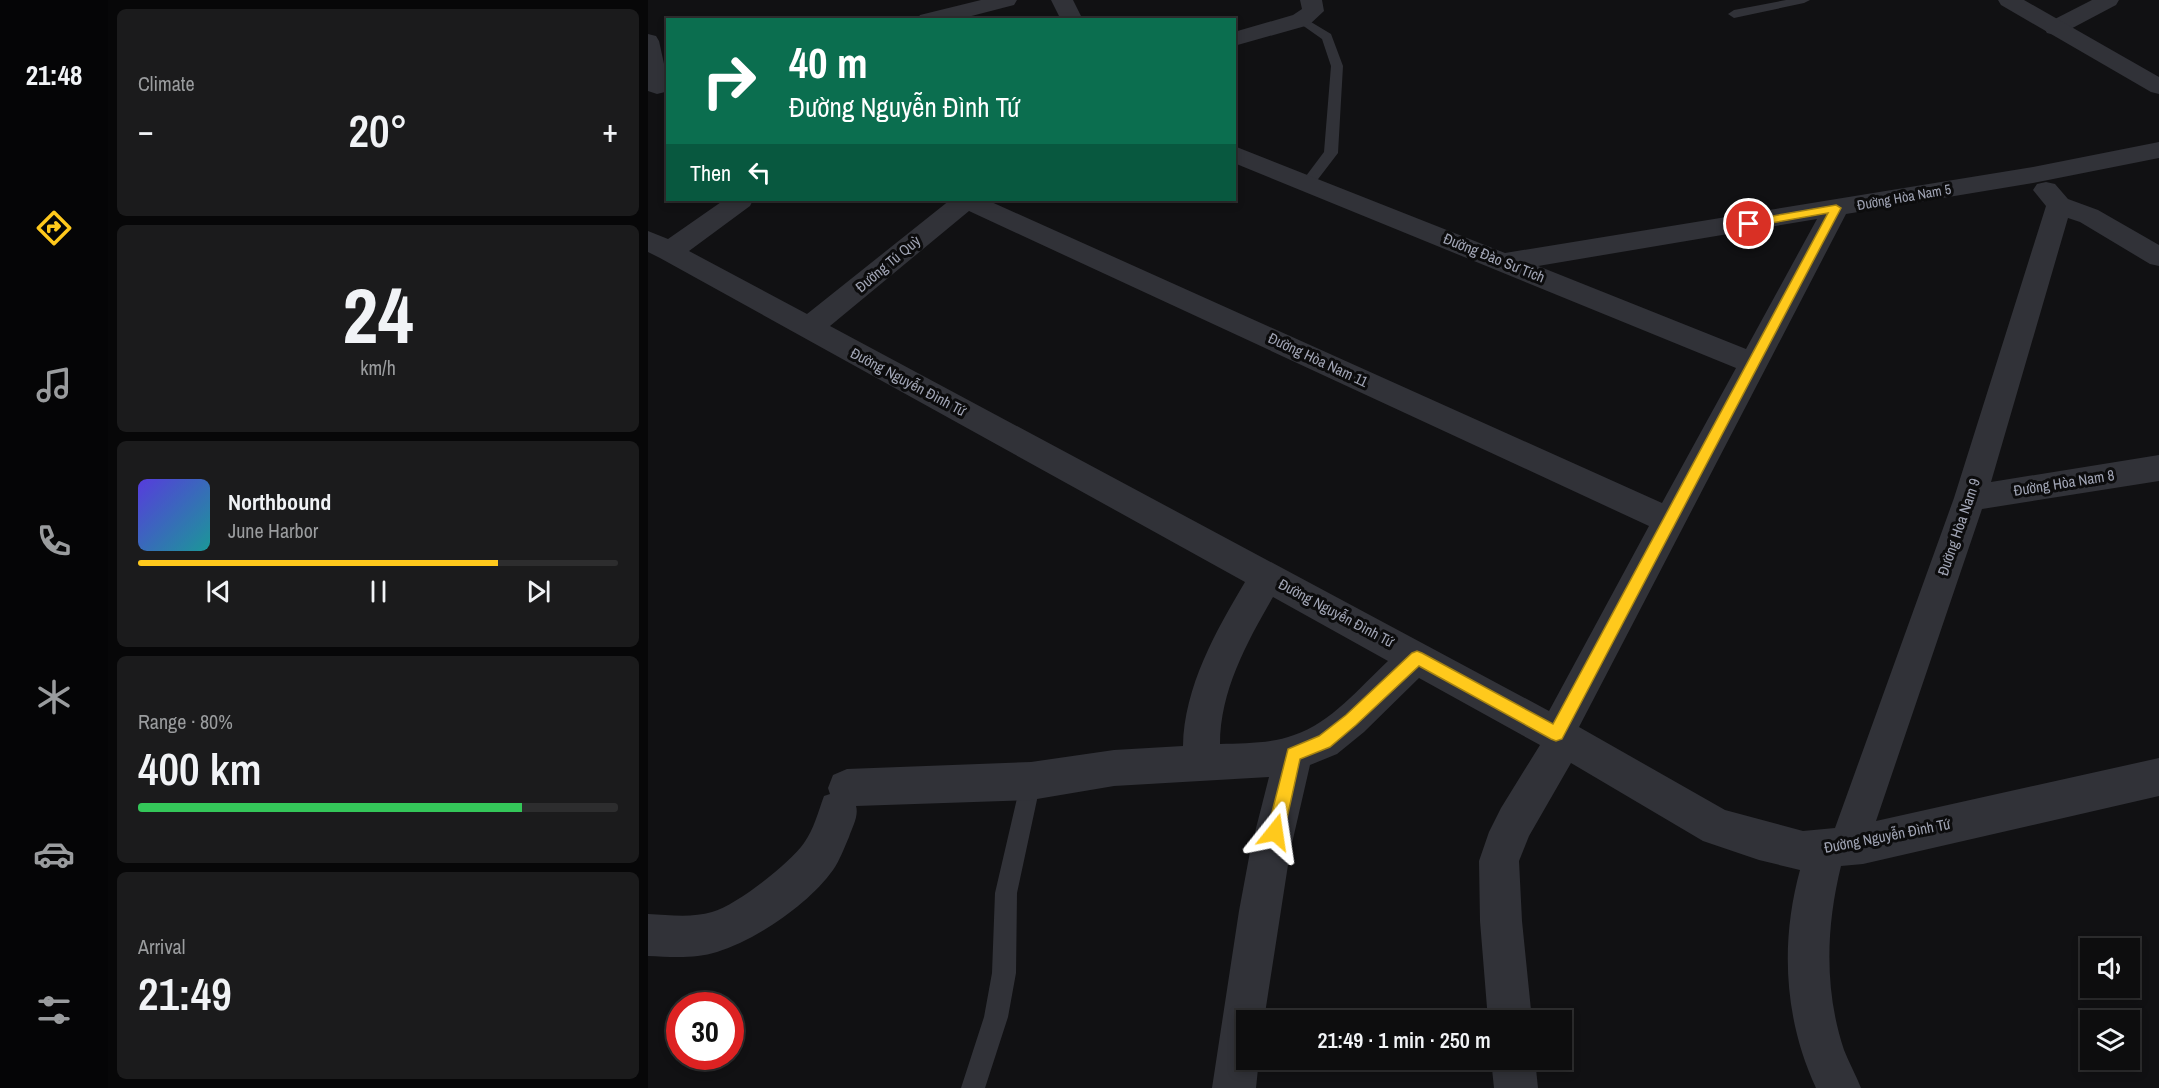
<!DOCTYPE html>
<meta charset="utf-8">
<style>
:root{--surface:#0d0d0e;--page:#1b1b1c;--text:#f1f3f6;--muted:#9a9c9e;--line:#2d2d2e;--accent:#ffc91c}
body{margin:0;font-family:"Archivo Narrow",sans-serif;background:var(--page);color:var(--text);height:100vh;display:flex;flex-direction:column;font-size:22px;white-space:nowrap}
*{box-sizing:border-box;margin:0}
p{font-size:20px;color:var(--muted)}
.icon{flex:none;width:33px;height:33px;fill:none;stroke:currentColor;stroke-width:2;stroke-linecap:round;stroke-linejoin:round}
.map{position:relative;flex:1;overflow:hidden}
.sheet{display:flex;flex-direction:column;gap:9px;padding:9px;background:#070708;width:540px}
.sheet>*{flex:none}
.banner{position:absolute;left:18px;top:18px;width:570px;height:183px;border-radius:0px;box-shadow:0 3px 9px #0003,0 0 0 2px var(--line);background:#0b6e4f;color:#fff;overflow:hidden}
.fabs{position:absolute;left:1432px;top:938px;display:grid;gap:12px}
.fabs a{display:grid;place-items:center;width:60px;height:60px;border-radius:0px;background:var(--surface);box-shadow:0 3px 9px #0003,0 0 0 2px var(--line);font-size:30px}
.speed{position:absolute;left:18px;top:992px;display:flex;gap:12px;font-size:30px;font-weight:700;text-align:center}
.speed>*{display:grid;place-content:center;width:78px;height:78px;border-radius:50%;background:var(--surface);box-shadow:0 3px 9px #0003,0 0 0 2px var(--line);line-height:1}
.speed .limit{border:9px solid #d22;background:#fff;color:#111}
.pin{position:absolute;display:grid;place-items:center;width:51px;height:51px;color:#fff;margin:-26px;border:3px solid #fff;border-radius:50%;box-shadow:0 2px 6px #0007}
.me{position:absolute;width:66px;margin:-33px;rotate:15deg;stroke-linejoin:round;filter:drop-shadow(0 0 4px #0008)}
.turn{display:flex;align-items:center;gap:21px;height:126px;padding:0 24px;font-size:27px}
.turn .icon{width:78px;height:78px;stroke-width:2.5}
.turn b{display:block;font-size:42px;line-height:51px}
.then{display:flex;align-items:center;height:57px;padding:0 24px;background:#0003;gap:12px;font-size:22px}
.big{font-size:45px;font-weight:600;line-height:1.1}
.sheet .tile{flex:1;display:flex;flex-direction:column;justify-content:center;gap:9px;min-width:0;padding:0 21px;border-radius:9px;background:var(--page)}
.sheet .dial{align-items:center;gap:0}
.dial b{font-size:78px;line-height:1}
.song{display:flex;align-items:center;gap:18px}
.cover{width:72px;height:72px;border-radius:9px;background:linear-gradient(135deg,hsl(250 70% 55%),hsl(180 70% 35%))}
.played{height:6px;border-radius:3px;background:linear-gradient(90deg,var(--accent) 75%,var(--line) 75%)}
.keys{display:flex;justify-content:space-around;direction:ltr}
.heat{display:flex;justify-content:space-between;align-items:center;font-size:33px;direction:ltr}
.charge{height:9px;border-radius:4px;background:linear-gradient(90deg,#34c759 80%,var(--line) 0)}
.trip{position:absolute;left:588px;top:1010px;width:336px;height:60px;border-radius:0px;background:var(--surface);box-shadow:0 3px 9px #0003,0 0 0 2px var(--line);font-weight:600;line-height:60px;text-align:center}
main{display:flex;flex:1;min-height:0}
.tab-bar{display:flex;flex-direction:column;width:108px;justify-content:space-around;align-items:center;background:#050506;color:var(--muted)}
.tab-bar .icon{width:42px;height:42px}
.tab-bar .on{color:var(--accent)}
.tab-bar b{font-size:27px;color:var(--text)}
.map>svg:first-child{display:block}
</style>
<main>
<nav class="tab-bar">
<b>21:48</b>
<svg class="icon on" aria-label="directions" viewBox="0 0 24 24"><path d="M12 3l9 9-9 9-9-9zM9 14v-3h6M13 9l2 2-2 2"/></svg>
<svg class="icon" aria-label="music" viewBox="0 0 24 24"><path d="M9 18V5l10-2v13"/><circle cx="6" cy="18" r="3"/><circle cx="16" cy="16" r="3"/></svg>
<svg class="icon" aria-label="phone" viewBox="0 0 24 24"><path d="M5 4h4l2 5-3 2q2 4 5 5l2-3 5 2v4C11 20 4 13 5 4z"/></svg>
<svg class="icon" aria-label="climate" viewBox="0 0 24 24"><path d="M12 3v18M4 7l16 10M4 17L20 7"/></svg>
<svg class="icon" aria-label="car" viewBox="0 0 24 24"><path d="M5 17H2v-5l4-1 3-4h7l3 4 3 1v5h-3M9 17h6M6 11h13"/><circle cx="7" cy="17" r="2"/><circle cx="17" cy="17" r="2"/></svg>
<svg class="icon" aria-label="filters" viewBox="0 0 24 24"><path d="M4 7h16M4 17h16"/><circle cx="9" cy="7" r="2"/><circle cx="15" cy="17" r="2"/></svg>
</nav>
<section class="sheet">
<div class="tile"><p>Climate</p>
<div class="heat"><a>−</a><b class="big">20°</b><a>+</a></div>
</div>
<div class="tile dial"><b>24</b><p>km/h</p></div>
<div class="tile">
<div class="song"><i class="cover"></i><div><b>Northbound</b><p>June Harbor</p></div></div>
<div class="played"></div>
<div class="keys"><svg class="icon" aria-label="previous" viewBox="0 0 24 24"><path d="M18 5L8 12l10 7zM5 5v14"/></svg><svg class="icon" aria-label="pause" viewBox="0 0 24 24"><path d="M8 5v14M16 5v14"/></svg><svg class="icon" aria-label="next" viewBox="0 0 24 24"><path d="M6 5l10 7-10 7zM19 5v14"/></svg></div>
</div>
<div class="tile"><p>Range · 80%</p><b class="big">400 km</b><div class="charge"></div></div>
<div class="tile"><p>Arrival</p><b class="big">21:49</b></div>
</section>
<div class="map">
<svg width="1511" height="1088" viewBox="0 0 1511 1088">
<rect width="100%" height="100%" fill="#111113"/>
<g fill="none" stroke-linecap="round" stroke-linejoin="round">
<g fill="#313238" fill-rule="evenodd">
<polygon points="1138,0 1162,0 1156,3 1086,18 1080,14 1086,10"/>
<polygon points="653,16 683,34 695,66 690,153 664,187 659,188 652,184 676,152 683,66 674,39 647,20"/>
<polygon points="383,771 390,774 393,781 369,893 368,973 360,1017 337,1088 313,1088 336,1017 344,973 347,893 373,781 376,774"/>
</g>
<g fill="#313238" fill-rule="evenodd">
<polygon points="333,0 369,0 366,5 308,20 269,20 272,15"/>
<polygon points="403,0 425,0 435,20 413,20"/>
<polygon points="652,0 674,0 676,11 661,25 586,46 586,32 645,15 654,9"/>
<polygon points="1444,0 1471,0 1468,5 1415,33 1407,35 1399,33 1396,28 1399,23"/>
<polygon points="0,34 8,36 11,41 20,82 17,92 9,94 0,91"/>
<path d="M1511,142V158L1385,183L1198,214L931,727L1077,810L1155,831L1187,828L1306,498L1398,206L1385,190L1389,184L1398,182L1407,184L1420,199L1450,210L1511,245V266L1502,264L1432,222L1420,218L1343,482L1511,455V481L1334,509L1228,821L1511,758V796L1215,864L1193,866C1178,927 1176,990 1196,1050C1201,1063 1208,1075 1213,1088H1168C1136,1019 1132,943 1152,870L1111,860L1055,841L923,763L881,836L871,861L874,921L884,1020H840L832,921L831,861L841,832L853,808L892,745L771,678L716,732L689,754L662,765L642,852L616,1020H598V1059H611L608,1088H564L591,911L602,852L621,777L466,786L383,800L208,806C211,816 204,828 201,837C196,848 192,860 185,870C161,904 108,940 69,952C47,959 23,957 0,956V914C21,915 44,918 64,912C89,905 141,864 156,843C166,829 170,812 176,796L182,794L180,788L185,775L199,769L383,762L466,750L535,746C536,687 568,631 597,582L12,258L0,252V231L20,239L76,200H105L102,206L41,251L159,314L302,200H339L1014,503L1088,368L586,163V146L857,253L1385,167ZM321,211L1001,526L901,711L182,326ZM1169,219L1098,349L890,266ZM625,597L740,661C712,687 683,723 646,735C622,744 596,743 572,744C572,691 599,642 625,597Z"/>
<polygon points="843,1059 887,1059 890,1088 846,1088"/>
</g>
<polygon fill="#313238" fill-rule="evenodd" points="1350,0 1376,0 1511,77 1511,94 1503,92 1353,5"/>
</g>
<polygon fill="#ffc91c" stroke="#a68312" stroke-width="1.5" points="1188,205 1193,208 914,739 908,741 903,739 771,666 708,725 682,747 652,759 636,832 633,838 627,840 622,838 619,832 640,749 671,736 698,715 764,653 769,651 774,653 905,724 1180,213 1101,227 1095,224 1101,220"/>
<g text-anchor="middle" stroke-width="6" stroke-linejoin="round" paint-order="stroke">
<g font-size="14" fill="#a1a5b5" stroke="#0c0c0d">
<text transform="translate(1256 197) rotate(-10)" y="5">Đường Hòa Nam 5</text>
</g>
<g font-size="15" fill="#a1a5b5" stroke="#0c0c0d">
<text transform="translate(846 258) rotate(22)" y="5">Đường Đào Sư Tích</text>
<text transform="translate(240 264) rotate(-40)" y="5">Đường Tú Quỳ</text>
<text transform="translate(670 360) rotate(25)" y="5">Đường Hòa Nam 11</text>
<text transform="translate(260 382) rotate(28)" y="5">Đường Nguyễn Đình Tứ</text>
<text transform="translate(1416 483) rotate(-9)" y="5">Đường Hòa Nam 8</text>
<text transform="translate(1311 527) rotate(-71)" y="5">Đường Hòa Nam 9</text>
<text transform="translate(688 613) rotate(28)" y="5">Đường Nguyễn Đình Tứ</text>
<text transform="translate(1239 836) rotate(-11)" y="5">Đường Nguyễn Đình Tứ</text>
</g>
</g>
</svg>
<div class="fabs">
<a><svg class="icon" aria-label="sound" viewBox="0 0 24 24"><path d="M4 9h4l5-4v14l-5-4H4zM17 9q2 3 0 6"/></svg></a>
<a><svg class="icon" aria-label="layers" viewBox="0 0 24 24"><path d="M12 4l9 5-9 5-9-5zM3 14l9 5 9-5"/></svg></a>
</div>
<div class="speed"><div class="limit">30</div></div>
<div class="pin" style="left:1101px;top:224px;background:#d93025"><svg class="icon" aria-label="arrive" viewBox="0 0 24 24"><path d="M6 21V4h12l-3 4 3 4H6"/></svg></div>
<svg class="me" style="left:627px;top:832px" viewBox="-20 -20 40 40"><path d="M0-17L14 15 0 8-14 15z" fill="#ffc91c" stroke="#fff" stroke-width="4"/></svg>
<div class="trip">21:49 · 1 min · 250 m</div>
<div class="banner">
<div class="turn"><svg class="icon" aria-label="right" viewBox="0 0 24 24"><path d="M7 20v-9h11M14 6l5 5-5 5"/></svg><div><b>40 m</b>Đường Nguyễn Đình Tứ</div></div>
<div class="then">Then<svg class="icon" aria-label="left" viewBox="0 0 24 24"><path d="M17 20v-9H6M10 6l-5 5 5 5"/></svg></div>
</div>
</div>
</main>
